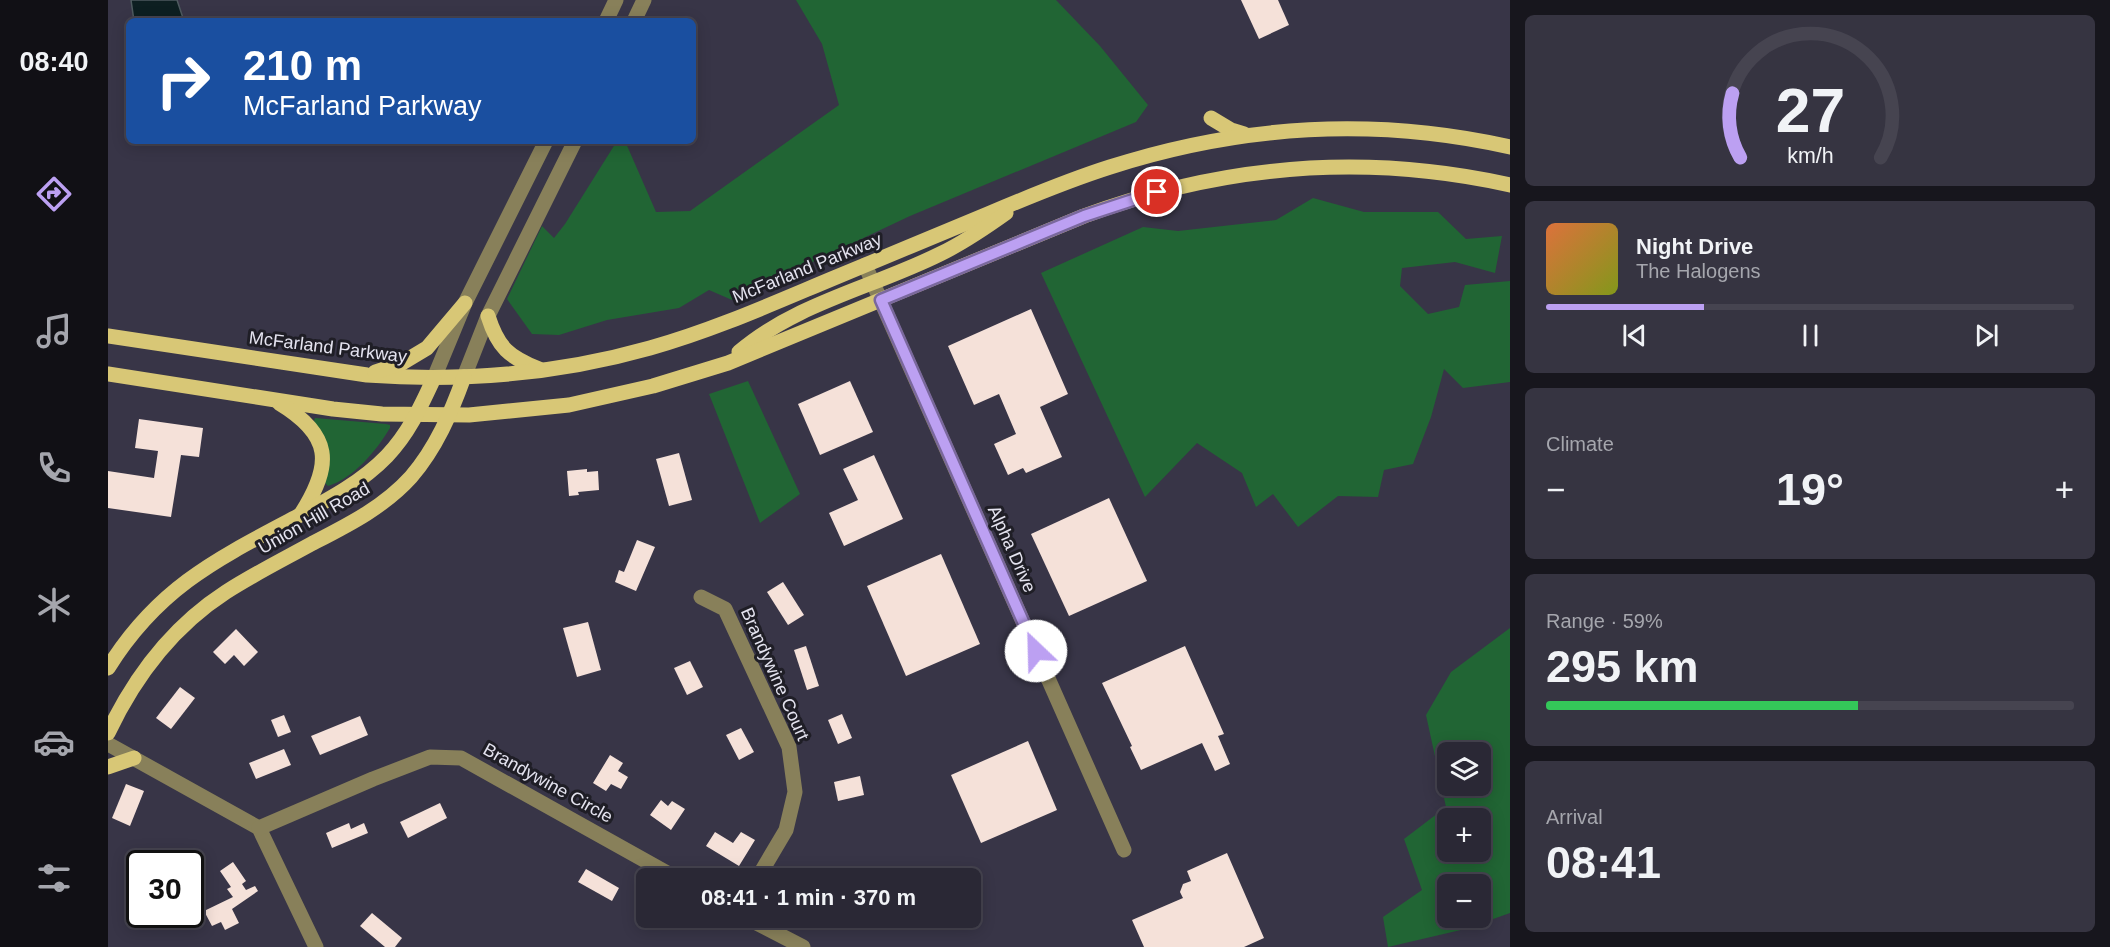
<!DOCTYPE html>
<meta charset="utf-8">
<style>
:root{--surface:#2a2835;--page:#363441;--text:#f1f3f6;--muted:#a5a6ad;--line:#464450;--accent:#bca0f2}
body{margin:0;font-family:Arial,sans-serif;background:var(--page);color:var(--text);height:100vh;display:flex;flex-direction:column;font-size:22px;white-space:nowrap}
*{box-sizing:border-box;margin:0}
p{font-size:20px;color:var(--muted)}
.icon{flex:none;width:33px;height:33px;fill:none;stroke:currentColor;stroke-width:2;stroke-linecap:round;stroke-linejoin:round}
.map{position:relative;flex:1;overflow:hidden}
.panel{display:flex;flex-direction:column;gap:15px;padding:15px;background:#17161d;width:600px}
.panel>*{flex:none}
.banner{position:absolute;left:18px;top:18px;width:570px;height:126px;border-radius:9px;box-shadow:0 3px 15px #0003,0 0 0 2px var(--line);background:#1a4fa0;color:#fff;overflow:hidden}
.controls{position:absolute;left:1329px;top:742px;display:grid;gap:12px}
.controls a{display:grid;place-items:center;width:54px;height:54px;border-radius:9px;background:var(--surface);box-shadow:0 3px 15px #0003,0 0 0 2px var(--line);font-size:30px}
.speed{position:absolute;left:18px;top:850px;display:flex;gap:12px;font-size:30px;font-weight:700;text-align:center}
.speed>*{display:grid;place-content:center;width:78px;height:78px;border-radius:50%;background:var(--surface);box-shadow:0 3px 15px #0003,0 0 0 2px var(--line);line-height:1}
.speed .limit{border:3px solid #111;border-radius:9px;background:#fff;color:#111}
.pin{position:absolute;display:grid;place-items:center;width:51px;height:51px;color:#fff;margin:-26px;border:3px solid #fff;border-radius:50%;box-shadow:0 2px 6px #0007}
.me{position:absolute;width:66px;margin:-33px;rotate:336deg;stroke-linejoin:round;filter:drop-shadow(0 0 4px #0008)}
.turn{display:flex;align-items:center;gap:21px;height:126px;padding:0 18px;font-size:27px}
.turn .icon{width:78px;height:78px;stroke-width:2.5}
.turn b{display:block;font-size:42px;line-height:51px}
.big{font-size:45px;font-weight:800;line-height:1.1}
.panel .widget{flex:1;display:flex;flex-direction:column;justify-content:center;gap:9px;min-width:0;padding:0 21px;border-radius:9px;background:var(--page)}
.panel .dial{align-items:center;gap:0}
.dial svg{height:156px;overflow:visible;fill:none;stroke:var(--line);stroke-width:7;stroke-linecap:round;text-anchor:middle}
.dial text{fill:var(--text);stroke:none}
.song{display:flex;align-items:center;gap:18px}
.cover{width:72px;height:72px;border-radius:9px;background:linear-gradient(135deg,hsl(20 70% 55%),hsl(70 70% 35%))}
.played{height:6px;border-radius:3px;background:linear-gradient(90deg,var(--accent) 30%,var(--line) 30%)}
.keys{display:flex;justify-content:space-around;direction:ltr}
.heat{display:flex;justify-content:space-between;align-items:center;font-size:33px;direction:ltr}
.charge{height:9px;border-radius:4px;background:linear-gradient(90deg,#34c759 59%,var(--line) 0)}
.trip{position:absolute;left:528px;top:868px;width:345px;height:60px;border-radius:9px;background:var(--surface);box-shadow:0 3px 15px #0003,0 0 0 2px var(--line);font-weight:800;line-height:60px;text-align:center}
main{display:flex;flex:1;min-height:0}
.menu{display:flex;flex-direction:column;width:108px;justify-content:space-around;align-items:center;background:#111015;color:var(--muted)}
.menu .icon{width:42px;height:42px}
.menu .selected{color:var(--accent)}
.menu b{font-size:27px;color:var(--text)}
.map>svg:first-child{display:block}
</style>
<main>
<nav class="menu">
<b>08:40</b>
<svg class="icon selected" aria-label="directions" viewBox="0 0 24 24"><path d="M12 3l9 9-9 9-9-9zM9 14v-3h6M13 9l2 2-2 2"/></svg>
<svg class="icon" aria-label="music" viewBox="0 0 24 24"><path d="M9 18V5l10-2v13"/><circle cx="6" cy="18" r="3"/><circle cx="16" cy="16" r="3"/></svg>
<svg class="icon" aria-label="phone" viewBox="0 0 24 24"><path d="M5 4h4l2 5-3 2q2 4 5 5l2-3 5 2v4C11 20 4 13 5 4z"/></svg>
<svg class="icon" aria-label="climate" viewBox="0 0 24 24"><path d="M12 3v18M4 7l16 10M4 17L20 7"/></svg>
<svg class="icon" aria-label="car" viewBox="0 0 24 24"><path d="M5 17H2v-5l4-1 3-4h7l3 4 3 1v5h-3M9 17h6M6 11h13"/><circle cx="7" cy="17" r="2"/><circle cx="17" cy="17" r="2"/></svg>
<svg class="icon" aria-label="filters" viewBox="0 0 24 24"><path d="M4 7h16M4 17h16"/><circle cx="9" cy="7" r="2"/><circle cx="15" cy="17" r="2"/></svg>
</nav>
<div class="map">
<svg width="1402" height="947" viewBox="0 0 1402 947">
<rect width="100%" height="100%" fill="#383547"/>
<g fill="#216534" fill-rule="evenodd">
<polygon points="688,0 948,0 992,46 1040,105 1028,122 802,216 624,300 601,290 571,308 499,320 451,335 424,334 399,299 434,226 446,238 457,224 509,141 517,141 548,212 582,211 731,105 714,44"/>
<polygon points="1205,198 1256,212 1330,212 1358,239 1394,236 1387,273 1347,262 1294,268 1292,286 1320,314 1351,307 1357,285 1402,281 1402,382 1355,388 1336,369 1323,417 1305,464 1276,470 1270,497 1230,496 1190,527 1165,494 1148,507 1134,473 1089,443 1037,497 933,273 1035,227 1070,231 1168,220"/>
<polygon points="640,381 692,494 652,523 601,394"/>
<path d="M207,418L278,424L282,425V428C268,451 246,478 220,486L217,483L220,463L206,421Z"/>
<path d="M1402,628V913L1357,929L1280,947L1275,917L1314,890L1296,839L1338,807L1318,715L1343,672ZM1340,753H1372V786H1340ZM1340,819H1372V852H1340ZM1340,885H1372V918H1340Z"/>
</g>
<polygon fill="#0d1f21" stroke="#4e5a5f" stroke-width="1.5" points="23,0 69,0 76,21 26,21"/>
<g fill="#f5e1d9">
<polygon points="1133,0 1170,0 1181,25 1151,39"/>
<polygon points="923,309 960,394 932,407 954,457 918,473 915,468 900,475 886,444 908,434 891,394 866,405 840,346"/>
<polygon points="742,381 765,432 712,455 690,404"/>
<polygon points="31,419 95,428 91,457 73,455 63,517 0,508 0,471 46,478 50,451 27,448"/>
<polygon points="571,453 584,500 561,506 548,459"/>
<polygon points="766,455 795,519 736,546 721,513 750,500 735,469"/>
<polygon points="479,469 479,472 490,471 491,490 470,492 471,495 461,496 459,471"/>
<polygon points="1001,498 1039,581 961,616 923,534"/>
<polygon points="529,540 547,547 528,591 507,582 511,570 516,572"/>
<polygon points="833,554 872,644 798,676 759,586"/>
<polygon points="675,582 696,615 680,625 659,592"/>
<polygon points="480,622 493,670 469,677 455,628"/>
<polygon points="128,629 150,652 136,666 126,655 117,664 105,652"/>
<polygon points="698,646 711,686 699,690 686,650"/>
<polygon points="1077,646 1116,734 1110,736 1122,764 1107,771 1094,743 1033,770 1022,747 1024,746 994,683"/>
<polygon points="582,661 595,687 579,695 566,668"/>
<polygon points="72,687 87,698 63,729 48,718"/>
<polygon points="734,714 744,738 730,744 720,720"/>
<polygon points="176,715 183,732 170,737 163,720"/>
<polygon points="252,716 260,735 212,755 203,736"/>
<polygon points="633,728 646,752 631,760 618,735"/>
<polygon points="920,741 949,810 873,843 843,775"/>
<polygon points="176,749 183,765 148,779 141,763"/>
<polygon points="502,755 515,763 510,771 520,777 513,789 503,784 498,791 485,783"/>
<polygon points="752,776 756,795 730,801 726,782"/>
<polygon points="18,784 36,791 22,826 4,818"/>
<polygon points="553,800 560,806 564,801 577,809 563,830 542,815"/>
<polygon points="332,803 339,818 300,838 292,822"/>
<polygon points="241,823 243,829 256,823 260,833 224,848 218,833"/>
<polygon points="607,832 625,843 633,832 647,840 631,866 598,846"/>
<polygon points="1119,853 1156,938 1136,947 1036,947 1024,920 1075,898 1072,892 1075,884 1083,881 1079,871"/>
<polygon points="125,862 138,881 134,884 138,890 147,886 150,891 124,909 131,923 117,930 113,922 104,926 96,911 125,897 119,889 123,887 112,871"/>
<polygon points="478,869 511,888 504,901 470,882"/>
<polygon points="264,913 294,938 287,947 277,947 252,926"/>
</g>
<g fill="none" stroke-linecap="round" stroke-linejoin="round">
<g stroke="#88805a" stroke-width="15">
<polyline points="498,21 508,0"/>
<polyline points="526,21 536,0"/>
<polyline points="757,265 1016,850"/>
<polyline points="356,377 380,316 467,141"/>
<polyline points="326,378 357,303 438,141"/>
<polyline points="593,597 617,609 681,747 687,792 678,830 649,879"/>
<polyline points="0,744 151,828 208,947"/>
<polyline points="151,828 265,779 322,757 353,758 570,879"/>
<polyline points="639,918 695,947"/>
</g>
<g stroke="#d8c776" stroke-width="15">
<polyline points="1103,118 1123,130 1136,134"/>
<path d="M380,316C390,348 401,357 431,369"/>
<path d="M0,336L259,375C355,382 450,374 542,348C606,330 666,303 726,278C777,257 829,235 880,214C920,197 961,180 1002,167C1133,125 1268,117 1402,147"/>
<path d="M631,352C688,303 766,287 832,254C855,243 877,228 898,213"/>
<polyline points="267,372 294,363 319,348 357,303"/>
<path d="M0,374L225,409L274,414L361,415L461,405L545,386L620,363L976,216C1114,165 1258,153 1402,185"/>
<path d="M171,403C224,435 225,464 193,514"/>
<path d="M0,668C48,591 103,562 181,521C216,502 252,484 279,456C301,433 313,406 326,378"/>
<path d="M0,733C27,676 64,627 118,592C146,574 176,559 205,543C240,525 276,507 303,477C328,448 343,413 356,377"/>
<polyline points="0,767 26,758"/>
</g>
</g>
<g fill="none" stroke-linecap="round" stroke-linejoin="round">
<g stroke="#7a689d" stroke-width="15">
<polyline id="route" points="928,651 773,300 976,216 1049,192"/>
</g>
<use href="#route" stroke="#bca0f2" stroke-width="10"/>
</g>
<g text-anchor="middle" stroke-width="6" stroke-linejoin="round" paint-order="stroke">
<g font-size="18" fill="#e4e3ef" stroke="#1f1e26">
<text transform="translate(699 268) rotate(-22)" y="6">McFarland Parkway</text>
<text transform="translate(220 347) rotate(7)" y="6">McFarland Parkway</text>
<text transform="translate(206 518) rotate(-30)" y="6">Union Hill Road</text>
<text transform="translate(904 549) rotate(66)" y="6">Alpha Drive</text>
<text transform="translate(667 674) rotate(66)" y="6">Brandywine Court</text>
<text transform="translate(440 783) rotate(29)" y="6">Brandywine Circle</text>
</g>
</g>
</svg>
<div class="controls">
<a><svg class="icon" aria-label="layers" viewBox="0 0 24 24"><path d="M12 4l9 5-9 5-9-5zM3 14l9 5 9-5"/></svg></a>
<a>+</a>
<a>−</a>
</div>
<div class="speed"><div class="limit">30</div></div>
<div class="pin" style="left:1049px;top:192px;background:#d93025"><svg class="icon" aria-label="arrive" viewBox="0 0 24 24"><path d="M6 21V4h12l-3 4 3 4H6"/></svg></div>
<svg class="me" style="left:928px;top:651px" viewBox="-20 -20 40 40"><circle r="19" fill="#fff"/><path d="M0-13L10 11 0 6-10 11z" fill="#bca0f2"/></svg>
<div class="trip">08:41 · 1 min · 370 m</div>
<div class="banner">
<div class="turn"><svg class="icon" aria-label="right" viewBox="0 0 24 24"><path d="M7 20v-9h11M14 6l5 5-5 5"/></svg><div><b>210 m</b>McFarland Parkway</div></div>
</div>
</div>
<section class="panel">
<div class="widget dial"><svg viewBox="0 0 100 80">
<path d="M14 69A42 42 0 1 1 86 69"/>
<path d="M14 69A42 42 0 0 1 10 36" stroke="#bca0f2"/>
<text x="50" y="56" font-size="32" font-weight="700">27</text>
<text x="50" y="72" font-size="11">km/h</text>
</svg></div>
<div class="widget">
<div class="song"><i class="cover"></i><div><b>Night Drive</b><p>The Halogens</p></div></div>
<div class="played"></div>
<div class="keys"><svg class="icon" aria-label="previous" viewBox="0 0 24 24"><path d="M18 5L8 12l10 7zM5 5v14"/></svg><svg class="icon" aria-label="pause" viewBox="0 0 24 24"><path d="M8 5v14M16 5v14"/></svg><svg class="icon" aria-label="next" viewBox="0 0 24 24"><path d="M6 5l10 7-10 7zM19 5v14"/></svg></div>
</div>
<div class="widget"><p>Climate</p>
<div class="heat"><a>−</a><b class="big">19°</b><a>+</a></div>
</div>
<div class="widget"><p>Range · 59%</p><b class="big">295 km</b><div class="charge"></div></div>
<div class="widget"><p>Arrival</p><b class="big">08:41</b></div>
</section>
</main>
